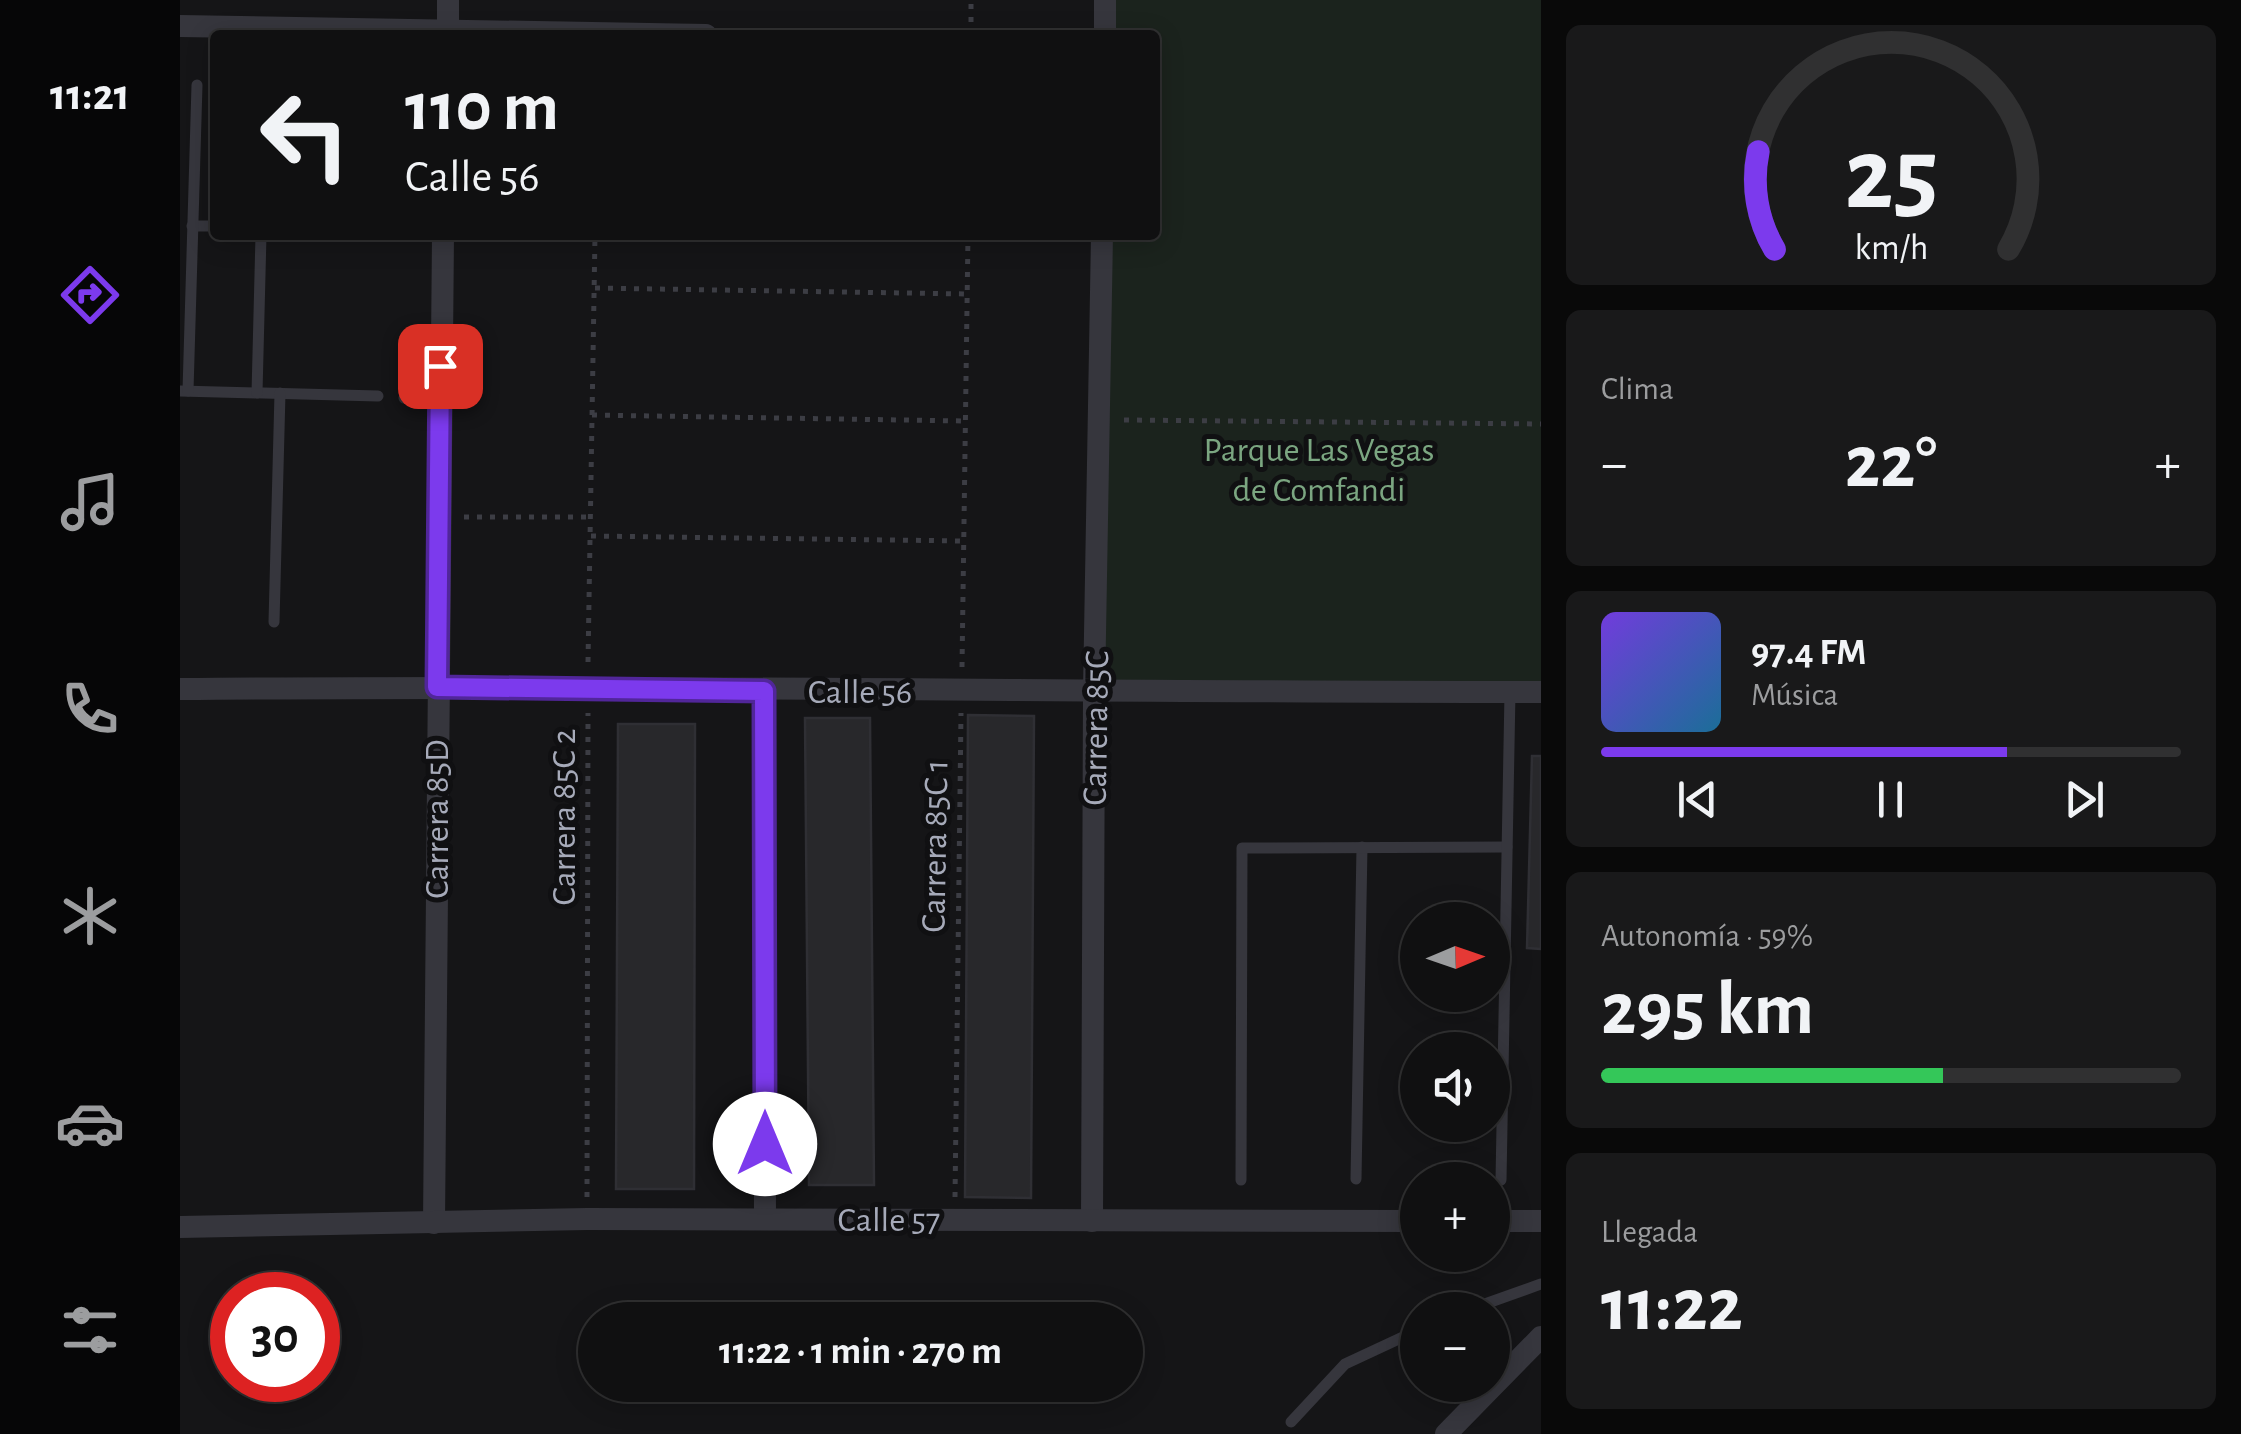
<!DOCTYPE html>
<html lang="es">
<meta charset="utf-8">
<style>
:root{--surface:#101011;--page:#19191a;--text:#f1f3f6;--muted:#9c9d9f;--line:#303031;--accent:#7c3aed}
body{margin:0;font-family:"Alegreya Sans",sans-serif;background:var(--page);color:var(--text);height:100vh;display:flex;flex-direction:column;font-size:38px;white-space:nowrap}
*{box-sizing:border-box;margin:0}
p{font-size:32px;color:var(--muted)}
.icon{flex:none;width:55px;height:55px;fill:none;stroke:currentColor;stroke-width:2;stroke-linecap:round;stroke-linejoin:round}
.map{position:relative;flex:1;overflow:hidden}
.panel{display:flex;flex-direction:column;gap:25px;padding:25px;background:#090909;width:700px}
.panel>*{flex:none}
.guide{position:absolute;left:30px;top:30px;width:950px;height:210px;border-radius:10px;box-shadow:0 5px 25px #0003,0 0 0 2px var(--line);background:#101011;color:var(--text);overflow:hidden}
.needle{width:65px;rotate:88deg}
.buttons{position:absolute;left:1220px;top:902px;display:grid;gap:20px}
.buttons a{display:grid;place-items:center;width:110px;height:110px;border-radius:50%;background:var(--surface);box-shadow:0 5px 25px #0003,0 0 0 2px var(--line);font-size:50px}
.speed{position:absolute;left:30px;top:1272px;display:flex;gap:20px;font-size:50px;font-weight:700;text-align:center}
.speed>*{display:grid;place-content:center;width:130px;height:130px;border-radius:50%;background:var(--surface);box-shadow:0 5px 25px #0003,0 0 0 2px var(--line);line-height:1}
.speed .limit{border:15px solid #d22;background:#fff;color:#111}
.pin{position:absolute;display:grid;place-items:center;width:85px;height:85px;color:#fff;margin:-42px;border-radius:20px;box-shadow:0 5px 15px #0006}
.me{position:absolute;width:110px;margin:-55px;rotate:0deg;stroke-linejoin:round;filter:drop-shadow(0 0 8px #0008)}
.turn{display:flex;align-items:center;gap:35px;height:210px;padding:0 30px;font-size:45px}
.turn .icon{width:130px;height:130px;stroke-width:2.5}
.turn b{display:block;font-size:70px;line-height:85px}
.big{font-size:75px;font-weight:700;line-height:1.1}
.panel .tile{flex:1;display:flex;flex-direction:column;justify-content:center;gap:15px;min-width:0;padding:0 35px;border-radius:15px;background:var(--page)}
.panel .dial{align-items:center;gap:0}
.dial svg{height:260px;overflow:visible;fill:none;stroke:var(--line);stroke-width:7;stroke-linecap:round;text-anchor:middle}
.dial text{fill:var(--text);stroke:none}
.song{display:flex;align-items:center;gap:30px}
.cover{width:120px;height:120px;border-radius:15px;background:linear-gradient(135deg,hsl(260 70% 55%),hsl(200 70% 35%))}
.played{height:10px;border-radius:5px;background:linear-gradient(90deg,var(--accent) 70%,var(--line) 70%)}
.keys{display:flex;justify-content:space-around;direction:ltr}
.heat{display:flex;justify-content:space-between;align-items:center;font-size:55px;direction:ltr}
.charge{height:15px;border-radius:8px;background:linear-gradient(90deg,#34c759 59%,var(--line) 0)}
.trip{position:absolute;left:398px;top:1302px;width:565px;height:100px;border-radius:50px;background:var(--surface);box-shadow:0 5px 25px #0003,0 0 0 2px var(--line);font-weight:700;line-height:100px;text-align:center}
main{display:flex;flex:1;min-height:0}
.menu{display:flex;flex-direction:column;width:180px;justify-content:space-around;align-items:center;background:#060607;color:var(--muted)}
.menu .icon{width:70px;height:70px}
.menu .active{color:var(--accent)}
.menu b{font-size:45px;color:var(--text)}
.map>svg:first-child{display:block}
</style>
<main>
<nav class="menu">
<b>11:21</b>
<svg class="icon active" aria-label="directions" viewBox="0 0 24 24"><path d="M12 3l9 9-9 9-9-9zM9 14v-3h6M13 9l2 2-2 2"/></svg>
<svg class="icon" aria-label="music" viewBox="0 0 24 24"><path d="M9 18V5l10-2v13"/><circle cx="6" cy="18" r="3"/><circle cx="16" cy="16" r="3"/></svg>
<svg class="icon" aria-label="phone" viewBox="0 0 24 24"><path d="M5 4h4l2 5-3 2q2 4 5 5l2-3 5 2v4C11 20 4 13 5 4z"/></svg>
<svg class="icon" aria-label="climate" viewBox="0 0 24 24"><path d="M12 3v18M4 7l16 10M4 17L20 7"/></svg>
<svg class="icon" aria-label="car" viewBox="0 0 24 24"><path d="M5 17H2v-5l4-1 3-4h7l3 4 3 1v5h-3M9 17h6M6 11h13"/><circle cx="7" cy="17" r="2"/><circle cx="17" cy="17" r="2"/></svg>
<svg class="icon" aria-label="filters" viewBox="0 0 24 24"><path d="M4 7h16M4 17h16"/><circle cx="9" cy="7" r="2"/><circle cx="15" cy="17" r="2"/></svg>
</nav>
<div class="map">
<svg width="1361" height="1434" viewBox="0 0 1361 1434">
<rect width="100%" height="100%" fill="#151517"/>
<polygon fill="#1b231d" points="925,0 1361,0 1361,692 914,691 922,235 975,235 975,35 925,35"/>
<g fill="#28282b" stroke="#2f2f34" stroke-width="2.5">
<polygon points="788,715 854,716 851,1198 785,1197"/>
<polygon points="625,718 690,718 694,1185 629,1185"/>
<polygon points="438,724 515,724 514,1189 436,1189"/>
<polygon points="1352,756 1361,756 1361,949 1347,948"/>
</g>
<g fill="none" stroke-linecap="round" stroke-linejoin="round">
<g stroke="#3c3d44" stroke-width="5" stroke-dasharray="5 8" stroke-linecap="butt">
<polyline points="791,35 791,0"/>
<polyline points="415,288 787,294"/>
<polyline points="412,415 784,421"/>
<polyline points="944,420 1361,424"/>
<polyline points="284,517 411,517"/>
<polyline points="411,536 783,541"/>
<polyline points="408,662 415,235"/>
<polyline points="782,667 788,235"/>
<polyline points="407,1197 408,713"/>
<polyline points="775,1197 781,713"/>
</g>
<g stroke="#36363d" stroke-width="11">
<polyline points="12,226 35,226"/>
<polyline points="0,391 198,396"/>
<polyline points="8,391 17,85"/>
<polyline points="77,393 81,235"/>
<polyline points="224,398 259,398"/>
<polyline points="94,622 100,393"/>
<polyline points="1176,1179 1182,847"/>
<polyline points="1061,1180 1062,848 1327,847"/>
<polyline points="1321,1180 1330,692"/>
<polyline points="1288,1310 1361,1284"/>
<polyline points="1111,1422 1165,1364 1238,1330"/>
</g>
<g stroke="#36363d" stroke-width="22">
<polyline points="0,26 526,35"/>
<polyline points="268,35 268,0"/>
<polyline points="925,35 925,0"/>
<path d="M0,689C454,685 907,692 1361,692"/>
<polyline points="584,691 585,1219"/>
<polyline points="912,1221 914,691 922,235"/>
<polyline points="1312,1221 1361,1221"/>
<polyline points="254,1223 263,235"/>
<polyline points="0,1227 407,1219 1238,1221"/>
<polyline points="1266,1434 1361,1337"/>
</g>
</g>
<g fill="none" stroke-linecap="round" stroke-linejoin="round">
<g stroke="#51269a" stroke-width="25">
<polyline id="route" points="260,366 257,687 584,691 585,1144"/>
</g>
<use href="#route" stroke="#7c3aed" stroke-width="18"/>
</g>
<g text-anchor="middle" stroke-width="10" stroke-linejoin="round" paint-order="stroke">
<g font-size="35" fill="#7ba681" stroke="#101012">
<text x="1139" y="461">Parque Las Vegas<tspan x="1139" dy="40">de Comfandi</tspan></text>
</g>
<g font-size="35" fill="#a6aab9" stroke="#101012">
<text x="680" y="703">Calle 56</text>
<text transform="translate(915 728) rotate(-89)" y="12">Carrera 85C</text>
<text transform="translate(383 817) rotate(-90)" y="12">Carrera 85C 2</text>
<text transform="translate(256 819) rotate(-90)" y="12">Carrera 85D</text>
<text transform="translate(754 846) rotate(-89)" y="12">Carrera 85C 1</text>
<text x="709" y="1231">Calle 57</text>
</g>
</g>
</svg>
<div class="buttons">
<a><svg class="needle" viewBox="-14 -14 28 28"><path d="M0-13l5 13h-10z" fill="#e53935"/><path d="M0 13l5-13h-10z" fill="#9c9d9f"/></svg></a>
<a><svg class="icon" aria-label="sound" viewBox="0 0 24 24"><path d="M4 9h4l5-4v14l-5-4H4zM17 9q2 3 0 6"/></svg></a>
<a>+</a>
<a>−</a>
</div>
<div class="speed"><div class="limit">30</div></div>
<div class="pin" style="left:260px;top:366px;background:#d93025"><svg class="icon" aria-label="arrive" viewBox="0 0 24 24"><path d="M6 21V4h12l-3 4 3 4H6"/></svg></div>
<svg class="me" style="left:585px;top:1144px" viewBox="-20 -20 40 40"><circle r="19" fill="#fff"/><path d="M0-13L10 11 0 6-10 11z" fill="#7c3aed"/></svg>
<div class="trip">11:22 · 1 min · 270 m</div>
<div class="guide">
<div class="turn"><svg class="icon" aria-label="left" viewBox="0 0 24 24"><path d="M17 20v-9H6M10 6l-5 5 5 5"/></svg><div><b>110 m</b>Calle 56</div></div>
</div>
</div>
<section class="panel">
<div class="tile dial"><svg viewBox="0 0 100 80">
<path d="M14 69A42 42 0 1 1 86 69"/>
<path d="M14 69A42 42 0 0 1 9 39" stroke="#7c3aed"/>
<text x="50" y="56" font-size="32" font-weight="700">25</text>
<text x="50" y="72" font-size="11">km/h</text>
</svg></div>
<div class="tile"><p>Clima</p>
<div class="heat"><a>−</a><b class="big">22°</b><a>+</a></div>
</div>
<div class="tile">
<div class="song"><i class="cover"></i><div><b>97.4 FM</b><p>Música</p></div></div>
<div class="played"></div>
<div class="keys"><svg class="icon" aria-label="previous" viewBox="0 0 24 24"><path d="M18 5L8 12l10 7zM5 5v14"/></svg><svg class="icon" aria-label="pause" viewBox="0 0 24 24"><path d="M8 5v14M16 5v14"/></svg><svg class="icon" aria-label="next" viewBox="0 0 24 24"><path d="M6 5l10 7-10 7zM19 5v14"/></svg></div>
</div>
<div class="tile"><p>Autonomía · 59%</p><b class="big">295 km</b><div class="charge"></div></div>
<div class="tile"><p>Llegada</p><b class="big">11:22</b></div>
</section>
</main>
